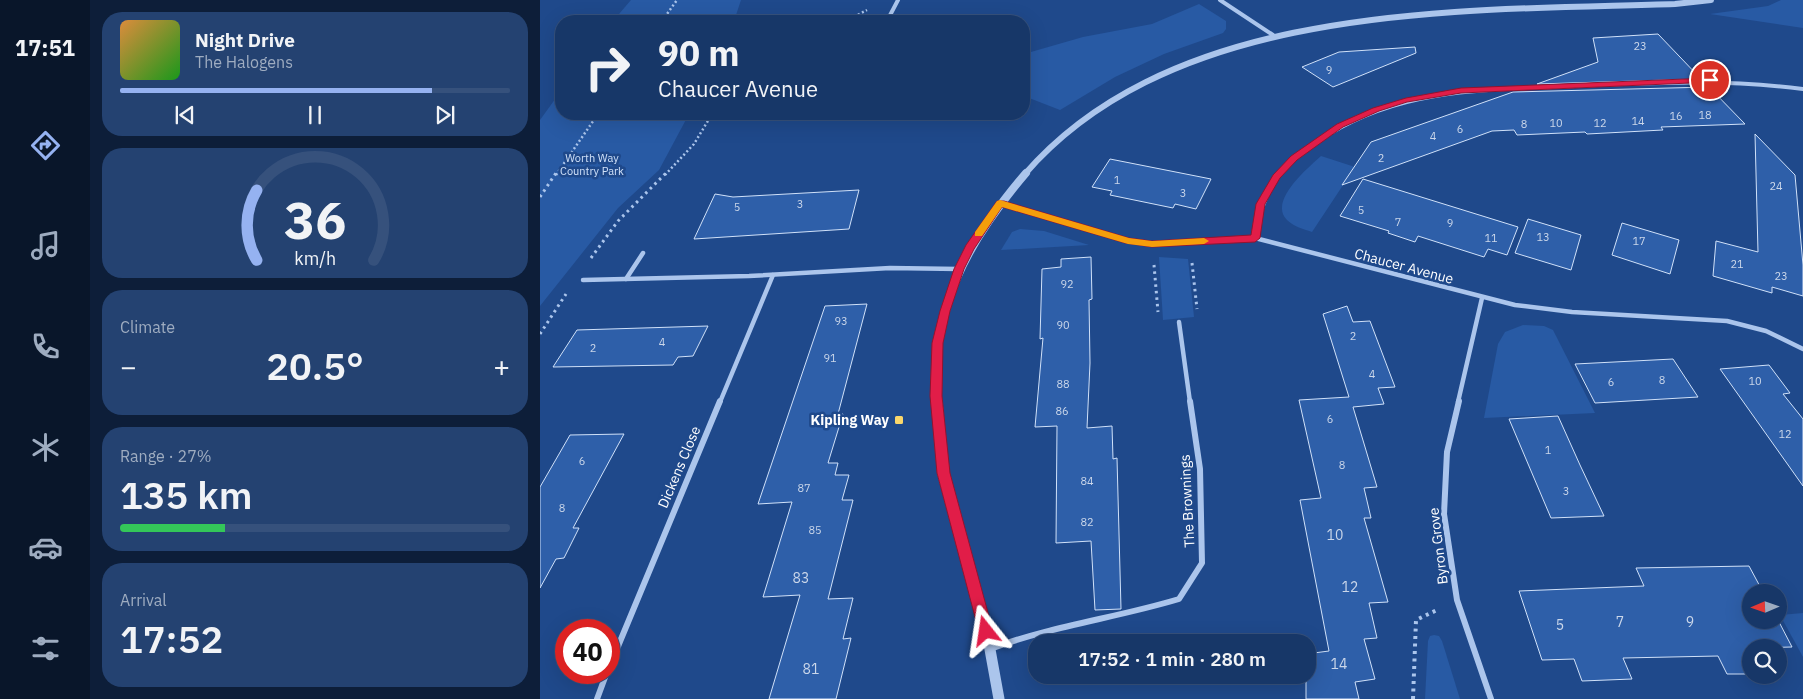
<!DOCTYPE html>
<meta charset="utf-8">
<style>
:root{--surface:#173768;--page:#244271;--text:#f1f3f6;--muted:#9eacc0;--line:#36517c;--accent:#95b2f1}
body{margin:0;font-family:"IBM Plex Sans",sans-serif;background:var(--page);color:var(--text);height:100vh;display:flex;flex-direction:column;font-size:19px;white-space:nowrap}
*{box-sizing:border-box;margin:0}
p{font-size:16px;color:var(--muted)}
.icon{flex:none;width:28px;height:28px;fill:none;stroke:currentColor;stroke-width:2;stroke-linecap:round;stroke-linejoin:round}
.map{position:relative;flex:1;overflow:hidden}
.drawer{display:flex;flex-direction:column;gap:12px;padding:12px;background:#0d1e39;width:450px}
.drawer>*{flex:none}
.guide{position:absolute;left:15px;top:15px;width:475px;height:105px;border-radius:20px;box-shadow:0 5px 20px #0002,0 0 0 1px var(--line);background:#173768;color:var(--text);overflow:hidden}
.needle{width:32px;rotate:268deg}
.fabs{position:absolute;left:1202px;top:584px;display:grid;gap:10px}
.fabs a{display:grid;place-items:center;width:45px;height:45px;border-radius:50%;background:var(--surface);box-shadow:0 5px 20px #0002,0 0 0 1px var(--line);font-size:25px}
.speed{position:absolute;left:15px;top:619px;display:flex;gap:10px;font-size:25px;font-weight:700;text-align:center}
.speed>*{display:grid;place-content:center;width:65px;height:65px;border-radius:50%;background:var(--surface);box-shadow:0 5px 20px #0002,0 0 0 1px var(--line);line-height:1}
.speed .limit{border:8px solid #d22;background:#fff;color:#111}
.pin{position:absolute;display:grid;place-items:center;width:42px;height:42px;color:#fff;margin:-21px;border:2px solid #fff;border-radius:50%;box-shadow:0 1px 5px #0007}
.me{position:absolute;width:55px;margin:-28px;rotate:345deg;stroke-linejoin:round;filter:drop-shadow(0 0 4px #0008)}
.turn{display:flex;align-items:center;gap:18px;height:105px;padding:0 20px;font-size:22px}
.turn .icon{width:65px;height:65px;stroke-width:2.5}
.turn b{display:block;font-size:35px;line-height:42px}
.big{font-size:38px;font-weight:600;line-height:1.1}
.drawer .card{flex:1;display:flex;flex-direction:column;justify-content:center;gap:8px;min-width:0;padding:0 18px;border-radius:20px;background:var(--page)}
.drawer .dial{align-items:center;gap:0}
.dial svg{height:130px;overflow:visible;fill:none;stroke:var(--line);stroke-width:7;stroke-linecap:round;text-anchor:middle}
.dial text{fill:var(--text);stroke:none}
.song{display:flex;align-items:center;gap:15px}
.cover{width:60px;height:60px;border-radius:8px;background:linear-gradient(135deg,hsl(30 70% 55%),hsl(120 70% 35%))}
.played{height:5px;border-radius:2px;background:linear-gradient(90deg,var(--accent) 80%,var(--line) 80%)}
.keys{display:flex;justify-content:space-around;direction:ltr}
.heat{display:flex;justify-content:space-between;align-items:center;font-size:28px;direction:ltr}
.charge{height:8px;border-radius:4px;background:linear-gradient(90deg,#34c759 27%,var(--line) 0)}
.trip{position:absolute;left:488px;top:634px;width:288px;height:50px;border-radius:20px;background:var(--surface);box-shadow:0 5px 20px #0002,0 0 0 1px var(--line);font-weight:600;line-height:50px;text-align:center}
main{display:flex;flex:1;min-height:0}
.menu{display:flex;flex-direction:column;width:90px;justify-content:space-around;align-items:center;background:#09162a;color:var(--muted)}
.menu .icon{width:35px;height:35px}
.menu .on{color:var(--accent)}
.menu b{font-size:22px;color:var(--text)}
.map>svg:first-child{display:block}
</style>
<main>
<nav class="menu">
<b>17:51</b>
<svg class="icon on" aria-label="directions" viewBox="0 0 24 24"><path d="M12 3l9 9-9 9-9-9zM9 14v-3h6M13 9l2 2-2 2"/></svg>
<svg class="icon" aria-label="music" viewBox="0 0 24 24"><path d="M9 18V5l10-2v13"/><circle cx="6" cy="18" r="3"/><circle cx="16" cy="16" r="3"/></svg>
<svg class="icon" aria-label="phone" viewBox="0 0 24 24"><path d="M5 4h4l2 5-3 2q2 4 5 5l2-3 5 2v4C11 20 4 13 5 4z"/></svg>
<svg class="icon" aria-label="climate" viewBox="0 0 24 24"><path d="M12 3v18M4 7l16 10M4 17L20 7"/></svg>
<svg class="icon" aria-label="car" viewBox="0 0 24 24"><path d="M5 17H2v-5l4-1 3-4h7l3 4 3 1v5h-3M9 17h6M6 11h13"/><circle cx="7" cy="17" r="2"/><circle cx="17" cy="17" r="2"/></svg>
<svg class="icon" aria-label="filters" viewBox="0 0 24 24"><path d="M4 7h16M4 17h16"/><circle cx="9" cy="7" r="2"/><circle cx="15" cy="17" r="2"/></svg>
</nav>
<section class="drawer">
<div class="card">
<div class="song"><i class="cover"></i><div><b>Night Drive</b><p>The Halogens</p></div></div>
<div class="played"></div>
<div class="keys"><svg class="icon" aria-label="previous" viewBox="0 0 24 24"><path d="M18 5L8 12l10 7zM5 5v14"/></svg><svg class="icon" aria-label="pause" viewBox="0 0 24 24"><path d="M8 5v14M16 5v14"/></svg><svg class="icon" aria-label="next" viewBox="0 0 24 24"><path d="M6 5l10 7-10 7zM19 5v14"/></svg></div>
</div>
<div class="card dial"><svg viewBox="0 0 100 80">
<path d="M14 69A42 42 0 1 1 86 69"/>
<path d="M14 69A42 42 0 0 1 14 26" stroke="#95b2f1"/>
<text x="50" y="56" font-size="32" font-weight="700">36</text>
<text x="50" y="72" font-size="11">km/h</text>
</svg></div>
<div class="card"><p>Climate</p>
<div class="heat"><a>−</a><b class="big">20.5°</b><a>+</a></div>
</div>
<div class="card"><p>Range · 27%</p><b class="big">135 km</b><div class="charge"></div></div>
<div class="card"><p>Arrival</p><b class="big">17:52</b></div>
</section>
<div class="map">
<svg width="1263" height="699" viewBox="0 0 1263 699">
<rect width="100%" height="100%" fill="#1f498b"/>
<g fill="#285aa4">
<polygon points="91,0 201,0 194,21 73,21"/>
<polygon points="1241,0 1263,0 1263,28 1170,14 1228,6"/>
<polygon points="659,4 686,21 686,29 683,33 624,54 575,77 520,110 484,96 484,54 543,37 612,24"/>
<polygon points="21,91 21,114 149,114 119,170 78,208 0,306 0,120"/>
<path d="M781,156L815,167L772,232C763,229 753,226 747,220C728,201 768,168 781,156Z"/>
<polygon points="480,229 504,231 549,245 461,250 472,232"/>
<polygon points="619,257 648,259 654,317 623,320"/>
<polygon points="983,325 1004,326 1013,330 1055,413 944,418 958,344 965,332"/>
<polygon points="1263,613 1263,657 1240,615"/>
<polygon points="894,635 899,636 902,641 920,699 885,699 888,641 890,636"/>
</g>
<g fill="#2e5fa9" stroke="#d0e1f9">
<polygon points="1118,34 1161,79 997,84 1058,62 1053,38"/>
<polygon points="875,47 876,53 793,87 762,67 799,52"/>
<polygon points="1169,87 1205,124 1121,127 1123,130 1047,134 1045,132 977,135 974,130 952,131 802,185 831,142 973,92"/>
<polygon points="1215,134 1255,175 1263,265 1263,296 1232,287 1232,293 1173,276 1176,241 1218,252"/>
<polygon points="570,159 671,179 656,209 635,204 633,208 570,195 572,191 552,187"/>
<polygon points="823,179 978,227 967,255 948,249 944,257 878,236 875,242 848,233 849,231 800,216"/>
<polygon points="319,190 309,229 154,239 175,194 193,197"/>
<polygon points="988,219 1041,235 1031,270 975,253"/>
<polygon points="1082,223 1139,240 1130,274 1072,255"/>
<polygon points="551,257 552,299 549,300 550,363 547,428 572,426 573,459 577,458 581,609 555,610 551,541 516,543 517,426 495,427 503,338 500,339 502,269 521,267 521,259"/>
<polygon points="327,304 298,414 303,414 288,463 298,463 295,475 309,475 302,500 313,500 288,599 313,598 303,639 311,638 296,699 229,699 260,595 223,597 252,502 218,504 285,306"/>
<polygon points="807,306 813,322 830,321 855,387 838,388 844,404 813,407 837,487 824,488 831,518 824,518 848,602 829,603 837,638 824,639 835,679 815,682 819,699 766,699 766,654 789,651 760,500 781,498 759,400 809,397 783,314"/>
<polygon points="168,326 153,356 138,357 133,365 13,367 37,330"/>
<polygon points="1133,359 1158,397 1055,403 1035,364"/>
<polygon points="1229,365 1250,393 1243,394 1263,419 1263,486 1180,369"/>
<polygon points="1018,416 1040,465 1064,516 1011,518 969,419"/>
<polygon points="84,434 33,528 39,528 24,558 16,559 0,588 0,487 30,435"/>
<polygon points="1209,566 1223,592 1211,592 1211,620 1238,620 1252,647 1211,648 1211,674 1187,674 1178,656 1083,658 1092,679 1042,681 1034,659 1002,660 979,591 1104,586 1096,568"/>
</g>
<g fill="none" stroke-linecap="round" stroke-linejoin="round">
<g stroke="#abc5ec" stroke-width="2.5" stroke-dasharray="2 2.5" stroke-linecap="butt">
<polyline points="122,21 137,0"/>
<polyline points="306,21 327,10"/>
<polyline points="16,175 58,114"/>
<polyline points="125,175 154,144 172,114"/>
</g>
<g stroke="#abc5ec" stroke-width="3" stroke-dasharray="2.5 4" stroke-linecap="butt">
<polyline points="0,197 16,173"/>
<polyline points="51,258 78,221 126,173"/>
<polyline points="652,263 657,309"/>
<polyline points="614,265 618,312"/>
<polyline points="0,334 26,294"/>
</g>
<polyline stroke="#abc5ec" stroke-width="4" stroke-dasharray="3 4.5" stroke-linecap="butt" points="873,699 876,620 897,610"/>
<g stroke="#abc5ec" stroke-width="4">
<polyline points="680,0 733,35"/>
<polyline points="347,21 358,0"/>
<path d="M739,175C752,158 771,146 789,134C866,87 949,90 1035,86C1112,83 1187,79 1263,89"/>
</g>
<g stroke="#abc5ec" stroke-width="4.5">
<polyline points="461,204 588,241 612,244 715,238 975,305 1032,312 1187,321 1226,331 1263,349"/>
<path d="M715,238C719,214 725,193 740,173"/>
<polyline points="86,279 103,253"/>
<polyline points="43,280 209,276 350,268 419,269"/>
<polyline points="639,322 650,402"/>
<polyline points="180,402 233,275"/>
<polyline points="918,402 942,298"/>
</g>
<g stroke="#abc5ec" stroke-width="6">
<polyline points="919,401 907,452 904,514 917,600 951,699"/>
<path d="M450,649C511,626 576,618 639,599L662,563L660,469L650,401"/>
<polyline points="69,668 180,401"/>
<polyline points="57,699 67,672"/>
</g>
<path stroke="#abc5ec" stroke-width="6" d="M484,175C635,0 924,11 1135,4L1171,0"/>
<path stroke="#abc5ec" stroke-width="8" d="M397,402C390,309 427,242 486,173"/>
<polyline stroke="#abc5ec" stroke-width="11" points="397,401 403,474 447,633 459,699"/>
</g>
<polygon fill="#e11d48" stroke="#92132f" points="1170,78 1173,78 1173,82 921,93 867,102 839,111 803,127 757,160 740,178 725,204 720,238 715,242 612,247 585,243 462,207 434,249 424,269 410,311 403,343 402,396 410,473 453,631 451,636 446,638 440,636 397,473 390,396 392,343 400,311 414,269 426,245 457,201 464,201 589,238 612,241 711,235 716,204 733,175 751,156 797,124 833,108 866,98 921,88"/>
<polygon fill="#f59e0b" points="460,200 589,238 612,241 664,238 669,241 664,244 612,247 588,244 462,207 442,236 435,236 435,232 457,201"/>
<rect fill="#fad76b" stroke="#1f498b" stroke-width="2" x="354" y="415" width="10" height="10" rx="2.5"/>
<g text-anchor="middle" stroke-width="5" stroke-linejoin="round" paint-order="stroke">
<g font-size="11" fill="#cbd7ea">
<text x="1100" y="50">23</text>
<text x="789" y="74">9</text>
<text x="1165" y="119">18</text>
<text x="1136" y="120">16</text>
<text x="1098" y="125">14</text>
<text x="1016" y="127">10</text>
<text x="1060" y="127">12</text>
<text x="984" y="128">8</text>
<text x="920" y="133">6</text>
<text x="893" y="140">4</text>
<text x="841" y="162">2</text>
<text x="577" y="184">1</text>
<text x="1236" y="190">24</text>
<text x="643" y="197">3</text>
<text x="260" y="208">3</text>
<text x="197" y="211">5</text>
<text x="821" y="214">5</text>
<text x="858" y="226">7</text>
<text x="910" y="227">9</text>
<text x="1003" y="241">13</text>
<text x="951" y="242">11</text>
<text x="1099" y="245">17</text>
<text x="1197" y="268">21</text>
<text x="1241" y="280">23</text>
<text x="527" y="288">92</text>
<text x="301" y="325">93</text>
<text x="523" y="329">90</text>
<text x="813" y="340">2</text>
<text x="122" y="346">4</text>
<text x="53" y="352">2</text>
<text x="290" y="362">91</text>
<text x="832" y="378">4</text>
<text x="1122" y="384">8</text>
<text x="1215" y="385">10</text>
<text x="1071" y="386">6</text>
<text x="523" y="388">88</text>
<text x="522" y="415">86</text>
<text x="790" y="423">6</text>
<text x="1245" y="438">12</text>
<text x="1008" y="454">1</text>
<text x="42" y="465">6</text>
<text x="802" y="469">8</text>
<text x="547" y="485">84</text>
<text x="264" y="492">87</text>
<text x="1026" y="495">3</text>
<text x="22" y="512">8</text>
<text x="547" y="526">82</text>
<text x="275" y="534">85</text>
</g>
<g font-size="11" fill="#d0e1f9" stroke="#1f498b">
<text x="52" y="162">Worth Way<tspan x="52" dy="13">Country Park</tspan></text>
</g>
<g font-size="14" fill="#fff" stroke="#1f498b">
<text transform="translate(864 266) rotate(15)" y="5">Chaucer Avenue</text>
<text transform="translate(139 467) rotate(-67)" y="5">Dickens Close</text>
<text transform="translate(647 501) rotate(-93)" y="5">The Brownings</text>
<text transform="translate(898 546) rotate(-97)" y="5">Byron Grove</text>
</g>
<g font-size="14" font-weight="bold" fill="#fff" stroke="#1f498b" text-anchor="end">
<text x="349" y="425">Kipling Way</text>
</g>
<g font-size="14" fill="#cbd7ea">
<text x="795" y="540">10</text>
<text x="261" y="583">83</text>
<text x="810" y="592">12</text>
<text x="1080" y="627">7</text>
<text x="1150" y="627">9</text>
<text x="1020" y="630">5</text>
<text x="799" y="669">14</text>
<text x="271" y="674">81</text>
</g>
</g>
</svg>
<div class="fabs">
<a><svg class="needle" viewBox="-14 -14 28 28"><path d="M0-13l5 13h-10z" fill="#e53935"/><path d="M0 13l5-13h-10z" fill="#9eacc0"/></svg></a>
<a><svg class="icon" aria-label="search" viewBox="0 0 24 24"><circle cx="10" cy="10" r="6"/><path d="M15 15l6 6"/></svg></a>
</div>
<div class="speed"><div class="limit">40</div></div>
<div class="pin" style="left:1170px;top:80px;background:#d93025"><svg class="icon" aria-label="arrive" viewBox="0 0 24 24"><path d="M6 21V4h12l-3 4 3 4H6"/></svg></div>
<svg class="me" style="left:446px;top:631px" viewBox="-20 -20 40 40"><path d="M0-17L14 15 0 8-14 15z" fill="#e11d48" stroke="#fff" stroke-width="4"/></svg>
<div class="trip">17:52 · 1 min · 280 m</div>
<div class="guide">
<div class="turn"><svg class="icon" aria-label="right" viewBox="0 0 24 24"><path d="M7 20v-9h11M14 6l5 5-5 5"/></svg><div><b>90 m</b>Chaucer Avenue</div></div>
</div>
</div>
</main>
